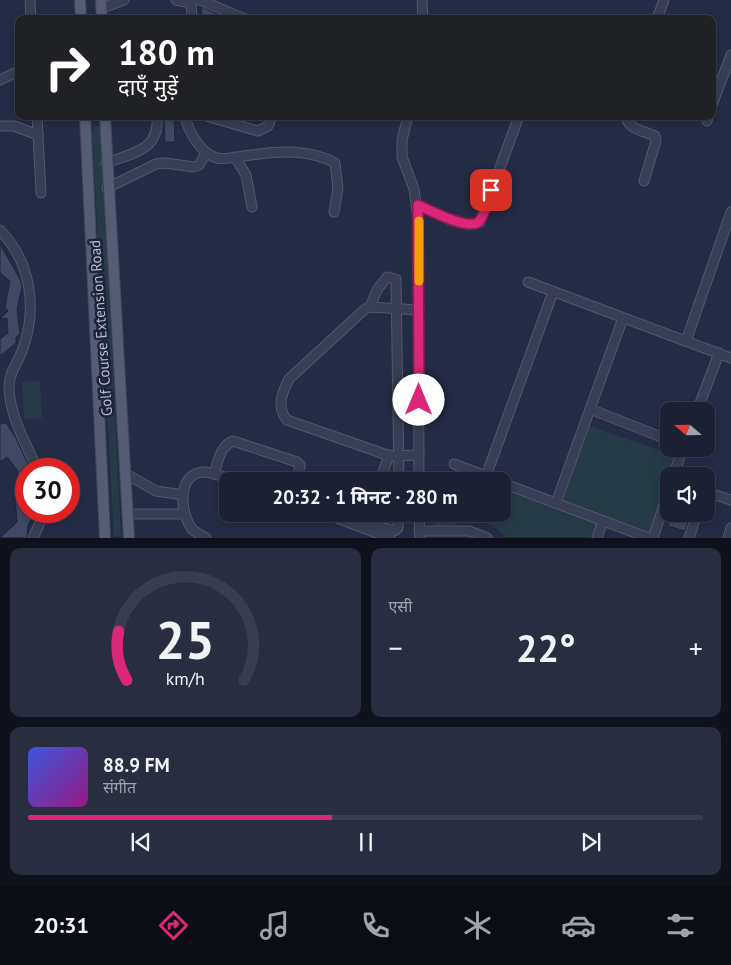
<!DOCTYPE html>
<html lang="hi">
<meta charset="utf-8">
<style>
:root{--surface:#1b2033;--page:#282d3f;--text:#f1f3f6;--muted:#a0a3ac;--line:#393e4e;--accent:#db2777}
body{margin:0;font-family:"PT Sans","Noto Sans Devanagari",sans-serif;background:var(--page);color:var(--text);height:100vh;display:flex;flex-direction:column;font-size:19px;white-space:nowrap}
*{box-sizing:border-box;margin:0}
p{font-size:16px;color:var(--muted)}
.icon{flex:none;width:28px;height:28px;fill:none;stroke:currentColor;stroke-width:2;stroke-linecap:round;stroke-linejoin:round}
.map{position:relative;height:538px;overflow:hidden}
.sheet{display:flex;flex-direction:column;gap:10px;padding:10px;background:#0f121c;flex:1}
.sheet>*{flex:none}
.hud{position:absolute;left:15px;top:15px;width:701px;height:105px;border-radius:10px;box-shadow:0 2px 8px #0003,0 0 0 1px var(--line);background:#202124;color:#fff;overflow:hidden}
.needle{width:32px;rotate:290deg}
.tools{position:absolute;left:660px;top:402px;display:grid;gap:10px}
.tools a{display:grid;place-items:center;width:55px;height:55px;border-radius:10px;background:var(--surface);box-shadow:0 2px 8px #0003,0 0 0 1px var(--line);font-size:25px}
.speed{position:absolute;left:15px;top:458px;display:flex;gap:10px;font-size:25px;font-weight:700;text-align:center}
.speed>*{display:grid;place-content:center;width:65px;height:65px;border-radius:50%;background:var(--surface);box-shadow:0 2px 8px #0003,0 0 0 1px var(--line);line-height:1}
.speed .limit{border:8px solid #d22;background:#fff;color:#111}
.pin{position:absolute;display:grid;place-items:center;width:42px;height:42px;color:#fff;margin:-21px;border-radius:10px;box-shadow:0 2px 8px #0006}
.me{position:absolute;width:55px;margin:-28px;rotate:0deg;stroke-linejoin:round;filter:drop-shadow(0 0 4px #0008)}
.turn{display:flex;align-items:center;gap:18px;height:105px;padding:0 20px;font-size:22px}
.turn .icon{width:65px;height:65px;stroke-width:2.5}
.turn b{display:block;font-size:35px;line-height:42px}
.big{font-size:38px;font-weight:700;line-height:1.1}
.sheet .tile{flex:1;display:flex;flex-direction:column;justify-content:center;gap:8px;min-width:0;padding:0 18px;border-radius:10px;background:var(--page)}
.sheet .dial{align-items:center;gap:0}
.dial svg{height:130px;overflow:visible;fill:none;stroke:var(--line);stroke-width:7;stroke-linecap:round;text-anchor:middle}
.dial text{fill:var(--text);stroke:none}
.song{display:flex;align-items:center;gap:15px}
.cover{width:60px;height:60px;border-radius:8px;background:linear-gradient(135deg,hsl(230 70% 55%),hsl(310 70% 35%))}
.played{height:5px;border-radius:2px;background:linear-gradient(90deg,var(--accent) 45%,var(--line) 45%)}
.keys{display:flex;justify-content:space-around;direction:ltr}
.heat{display:flex;justify-content:space-between;align-items:center;font-size:28px;direction:ltr}
.sheet .tiles{flex:1;display:grid;gap:10px;grid-template-columns:1fr 1fr}
.tile:last-child{grid-column:span 2}
.trip{position:absolute;left:219px;top:472px;width:292px;height:50px;border-radius:10px;background:var(--surface);box-shadow:0 2px 8px #0003,0 0 0 1px var(--line);font-weight:700;line-height:50px;text-align:center}
.menu{display:flex;height:80px;justify-content:space-around;align-items:center;background:#0b0d14;color:var(--muted)}
.menu .icon{width:35px;height:35px}
.menu .selected{color:var(--accent)}
.menu b{font-size:22px;color:var(--text)}
.map>svg:first-child{display:block}
</style>
<div class="map">
<svg width="731" height="538" viewBox="0 0 731 538">
<rect width="100%" height="100%" fill="#242b44"/>
<g fill="#263b45">
<polygon points="94,125 99,126 101,132 121,537 114,537 92,132"/>
<polygon points="40,381 42,418 24,419 22,382"/>
<polygon points="589,426 677,456 651,532 563,501"/>
<path d="M503,486L599,520L592,537H505C497,522 470,517 455,524C452,525 451,528 448,529C444,531 437,529 432,528L438,514H502Z"/>
</g>
<g fill="#404864" stroke="#1f253a">
<polygon points="202,7 228,19 201,19"/>
<polygon points="164,116 174,116 175,142 165,142"/>
<polygon points="0,244 20,279 22,287 17,309 20,334 16,337 16,343 0,356 0,339 8,333 7,318 0,319 8,311 5,307 10,281 0,273"/>
<polygon points="6,423 16,438 30,469 26,469 26,511 32,511 33,516 28,525 27,538 0,538 17,522 15,497 18,471 7,457 0,462 0,424"/>
<polygon points="672,514 689,519 685,531 668,526"/>
</g>
<g fill="none" stroke-linecap="round" stroke-linejoin="round">
<g stroke="#54596d" stroke-width="11">
<g id="minor">
<polyline points="30,0 31,19"/>
<polyline points="176,0 192,3"/>
<polyline points="191,0 192,19"/>
<polyline points="200,0 245,19"/>
<polyline points="422,0 423,19"/>
<polyline points="102,8 124,0"/>
<polyline points="657,19 664,0"/>
<polyline points="0,80 19,71"/>
<polyline points="712,105 731,55"/>
<polyline points="37,116 41,193"/>
<path d="M185,116C188,131 201,154 217,158C227,160 240,156 251,155C279,151 310,149 335,163L338,188L334,212"/>
<polyline points="206,116 258,131 268,126 272,116"/>
<polyline points="408,116 402,140 402,157 414,189 418,219 419,481"/>
<path d="M626,116C627,129 644,131 655,136L656,141L644,181"/>
<polyline points="707,121 708,116"/>
<polyline points="0,126 14,126 38,135"/>
<polyline points="235,157 246,175 252,207"/>
<path d="M106,163C132,153 160,151 157,116"/>
<polyline points="107,188 156,164 165,163 194,167 199,165 206,153"/>
<path d="M418,205C434,212 464,231 480,222L519,116"/>
<path d="M0,230C31,262 38,309 22,351C18,362 9,373 9,386C9,415 26,443 37,469"/>
<polyline points="528,282 731,358"/>
<polyline points="370,307 377,290 387,277 396,279 399,481"/>
<path d="M419,310L370,307L365,309L289,379C282,393 276,407 287,420L390,456L419,455"/>
<polyline points="686,341 731,212"/>
<polyline points="590,409 669,440"/>
<polyline points="697,411 719,353"/>
<polyline points="454,464 499,481"/>
<polyline points="126,474 156,491 183,495"/>
<path d="M214,474C218,462 220,446 233,441L297,462L300,465L297,481"/>
<polyline points="486,476 553,292"/>
<polyline points="673,476 683,449"/>
<polyline points="380,481 389,455"/>
<polyline points="502,483 649,538"/>
<polyline points="706,492 731,500"/>
<polyline points="556,503 623,318"/>
<polyline points="128,514 185,514"/>
<polyline points="326,514 390,538"/>
<polyline points="368,514 367,523 394,531 398,528 399,514"/>
<polyline points="419,514 420,538"/>
<polyline points="419,531 469,531 487,538"/>
<polyline points="33,538 42,518 42,511"/>
<path d="M206,538C201,535 196,533 192,529C180,513 176,472 205,472C216,473 226,478 236,481"/>
<polyline points="597,538 603,521"/>
<polyline points="653,538 669,490"/>
<polyline points="689,538 697,514"/>
<polyline points="728,538 731,528"/>
</g>
</g>
<g stroke="#42475c" stroke-width="12">
<g id="major">
<polyline points="80,0 81,19"/>
<polyline points="101,0 102,19"/>
<polyline points="85,116 105,538"/>
<polyline points="105,116 129,538"/>
</g>
</g>
<use href="#minor" stroke="#383e53" stroke-width="9"/>
<use href="#major" stroke="#565d73" stroke-width="10"/>
</g>
<g fill="none" stroke-linecap="round" stroke-linejoin="round">
<g stroke="#8e194d" stroke-width="12">
<path id="route" d="M419,400L418,205C429,210 473,233 480,220C486,212 488,199 491,190"/>
</g>
<use href="#route" stroke="#db2777" stroke-width="9"/>
<polyline stroke="#f59e0b" stroke-width="9" points="419,221 419,281"/>
</g>
<g text-anchor="middle" stroke-width="5" stroke-linejoin="round" paint-order="stroke">
<g font-size="15" fill="#b6bacd" stroke="#1d2338">
<text transform="translate(101 328) rotate(-94)" y="5">Golf Course Extension Road</text>
</g>
</g>
</svg>
<div class="tools">
<a><svg class="needle" viewBox="-14 -14 28 28"><path d="M0-13l5 13h-10z" fill="#e53935"/><path d="M0 13l5-13h-10z" fill="#a0a3ac"/></svg></a>
<a><svg class="icon" aria-label="sound" viewBox="0 0 24 24"><path d="M4 9h4l5-4v14l-5-4H4zM17 9q2 3 0 6"/></svg></a>
</div>
<div class="speed"><div class="limit">30</div></div>
<div class="pin" style="left:491px;top:190px;background:#d93025"><svg class="icon" aria-label="arrive" viewBox="0 0 24 24"><path d="M6 21V4h12l-3 4 3 4H6"/></svg></div>
<svg class="me" style="left:419px;top:400px" viewBox="-20 -20 40 40"><circle r="19" fill="#fff"/><path d="M0-13L10 11 0 6-10 11z" fill="#db2777"/></svg>
<div class="trip">20:32 · 1 मिनट · 280 m</div>
<div class="hud">
<div class="turn"><svg class="icon" aria-label="right" viewBox="0 0 24 24"><path d="M7 20v-9h11M14 6l5 5-5 5"/></svg><div><b>180 m</b>दाएँ मुड़ें</div></div>
</div>
</div>
<section class="sheet">
<div class="tiles">
<div class="tile dial"><svg viewBox="0 0 100 80">
<path d="M14 69A42 42 0 1 1 86 69"/>
<path d="M14 69A42 42 0 0 1 9 39" stroke="#db2777"/>
<text x="50" y="56" font-size="32" font-weight="700">25</text>
<text x="50" y="72" font-size="11">km/h</text>
</svg></div>
<div class="tile"><p>एसी</p>
<div class="heat"><a>−</a><b class="big">22°</b><a>+</a></div>
</div>
<div class="tile">
<div class="song"><i class="cover"></i><div><b>88.9 FM</b><p>संगीत</p></div></div>
<div class="played"></div>
<div class="keys"><svg class="icon" aria-label="previous" viewBox="0 0 24 24"><path d="M18 5L8 12l10 7zM5 5v14"/></svg><svg class="icon" aria-label="pause" viewBox="0 0 24 24"><path d="M8 5v14M16 5v14"/></svg><svg class="icon" aria-label="next" viewBox="0 0 24 24"><path d="M6 5l10 7-10 7zM19 5v14"/></svg></div>
</div>
</div>
</section>
<nav class="menu">
<b>20:31</b>
<svg class="icon selected" aria-label="directions" viewBox="0 0 24 24"><path d="M12 3l9 9-9 9-9-9zM9 14v-3h6M13 9l2 2-2 2"/></svg>
<svg class="icon" aria-label="music" viewBox="0 0 24 24"><path d="M9 18V5l10-2v13"/><circle cx="6" cy="18" r="3"/><circle cx="16" cy="16" r="3"/></svg>
<svg class="icon" aria-label="phone" viewBox="0 0 24 24"><path d="M5 4h4l2 5-3 2q2 4 5 5l2-3 5 2v4C11 20 4 13 5 4z"/></svg>
<svg class="icon" aria-label="climate" viewBox="0 0 24 24"><path d="M12 3v18M4 7l16 10M4 17L20 7"/></svg>
<svg class="icon" aria-label="car" viewBox="0 0 24 24"><path d="M5 17H2v-5l4-1 3-4h7l3 4 3 1v5h-3M9 17h6M6 11h13"/><circle cx="7" cy="17" r="2"/><circle cx="17" cy="17" r="2"/></svg>
<svg class="icon" aria-label="filters" viewBox="0 0 24 24"><path d="M4 7h16M4 17h16"/><circle cx="9" cy="7" r="2"/><circle cx="15" cy="17" r="2"/></svg>
</nav>
